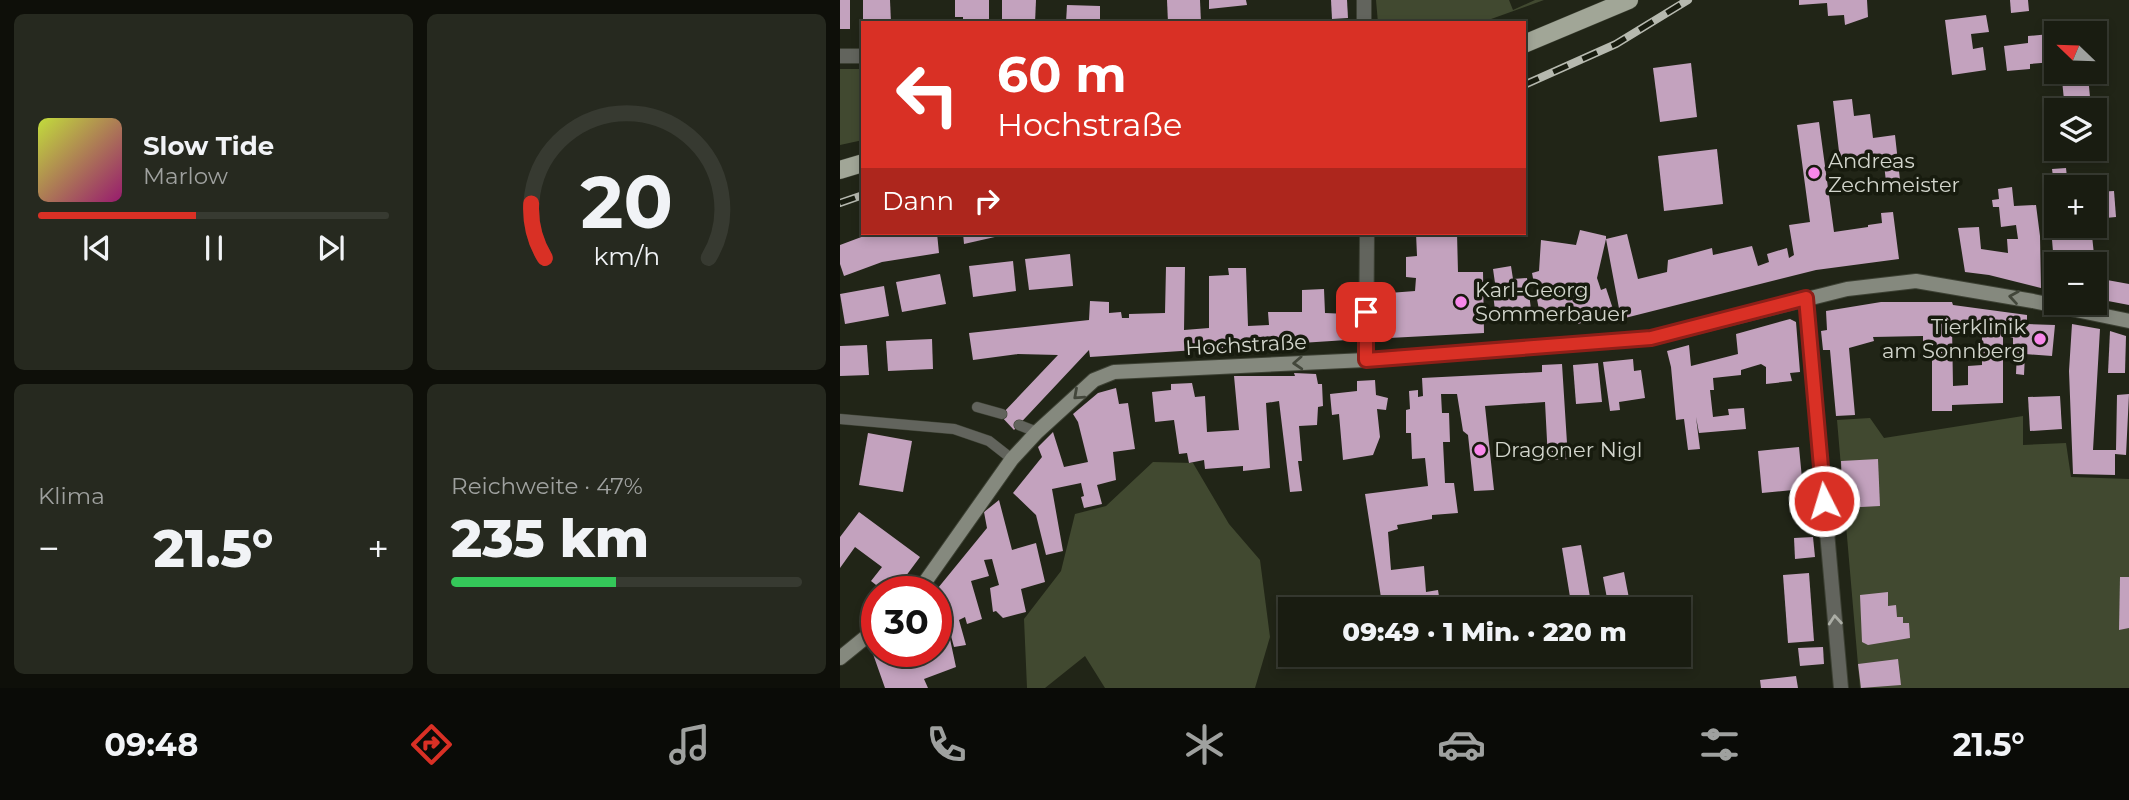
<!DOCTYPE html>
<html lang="de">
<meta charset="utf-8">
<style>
:root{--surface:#191c11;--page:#26291f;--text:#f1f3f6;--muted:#9fa19f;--line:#373a31;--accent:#d93025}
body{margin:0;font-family:Montserrat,sans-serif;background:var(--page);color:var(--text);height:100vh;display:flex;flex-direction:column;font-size:26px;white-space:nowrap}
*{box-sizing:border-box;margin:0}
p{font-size:23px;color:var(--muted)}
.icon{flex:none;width:38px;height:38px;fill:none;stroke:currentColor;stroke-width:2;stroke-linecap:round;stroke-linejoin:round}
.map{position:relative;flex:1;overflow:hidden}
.panel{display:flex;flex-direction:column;gap:14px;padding:14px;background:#0e0f09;width:840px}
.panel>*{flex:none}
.banner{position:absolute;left:21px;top:21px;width:665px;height:214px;border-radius:0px;box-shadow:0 4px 10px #0003,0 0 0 2px var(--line);background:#d93025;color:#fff;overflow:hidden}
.needle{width:46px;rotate:293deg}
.fabs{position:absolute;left:1204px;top:21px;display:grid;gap:14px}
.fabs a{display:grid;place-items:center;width:63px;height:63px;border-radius:0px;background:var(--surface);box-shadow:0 4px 10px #0003,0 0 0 2px var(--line);font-size:35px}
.speed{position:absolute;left:21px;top:576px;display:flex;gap:14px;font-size:35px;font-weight:700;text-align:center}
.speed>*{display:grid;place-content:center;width:91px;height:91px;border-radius:50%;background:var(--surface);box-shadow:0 4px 10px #0003,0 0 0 2px var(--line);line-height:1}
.speed .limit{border:10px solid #d22;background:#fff;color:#111}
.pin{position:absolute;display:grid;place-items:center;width:60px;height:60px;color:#fff;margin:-30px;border-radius:14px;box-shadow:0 4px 10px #0006}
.me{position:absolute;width:77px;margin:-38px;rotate:355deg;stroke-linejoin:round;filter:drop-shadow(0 0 5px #0008)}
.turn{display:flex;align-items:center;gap:24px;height:147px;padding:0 21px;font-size:32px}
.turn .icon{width:91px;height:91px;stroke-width:2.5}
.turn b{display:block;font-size:49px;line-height:60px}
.then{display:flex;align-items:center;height:66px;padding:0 21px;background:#0003;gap:14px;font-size:26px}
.big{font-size:52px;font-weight:800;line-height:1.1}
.panel .widget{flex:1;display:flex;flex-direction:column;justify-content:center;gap:10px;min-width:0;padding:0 24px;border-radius:10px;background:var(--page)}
.panel .dial{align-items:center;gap:0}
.dial svg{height:182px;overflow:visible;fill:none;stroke:var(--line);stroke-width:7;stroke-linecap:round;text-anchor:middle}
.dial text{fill:var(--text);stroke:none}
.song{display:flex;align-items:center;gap:21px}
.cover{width:84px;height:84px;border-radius:10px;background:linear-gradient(135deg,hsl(70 70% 55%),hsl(320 70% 35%))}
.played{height:7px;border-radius:4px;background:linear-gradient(90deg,var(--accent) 45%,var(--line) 45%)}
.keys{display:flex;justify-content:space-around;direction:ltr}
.heat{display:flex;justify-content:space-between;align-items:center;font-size:38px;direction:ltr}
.charge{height:10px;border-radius:5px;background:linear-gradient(90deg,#34c759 47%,var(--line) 0)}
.panel .tiles{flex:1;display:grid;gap:14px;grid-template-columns:repeat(2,1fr)}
.trip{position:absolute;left:438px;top:597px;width:413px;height:70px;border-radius:0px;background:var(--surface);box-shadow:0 4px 10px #0003,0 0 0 2px var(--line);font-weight:800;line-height:70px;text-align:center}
.tab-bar{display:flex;height:112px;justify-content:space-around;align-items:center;background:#0a0b07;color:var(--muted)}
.tab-bar .icon{width:49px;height:49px}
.tab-bar .selected{color:var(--accent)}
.tab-bar b{font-size:32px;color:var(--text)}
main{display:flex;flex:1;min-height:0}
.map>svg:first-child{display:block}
</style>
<main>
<section class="panel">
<div class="tiles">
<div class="widget">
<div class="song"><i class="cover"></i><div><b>Slow Tide</b><p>Marlow</p></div></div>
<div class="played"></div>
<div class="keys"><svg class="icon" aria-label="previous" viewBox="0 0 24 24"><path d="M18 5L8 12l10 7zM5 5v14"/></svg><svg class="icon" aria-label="pause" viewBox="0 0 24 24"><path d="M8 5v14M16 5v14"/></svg><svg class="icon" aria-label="next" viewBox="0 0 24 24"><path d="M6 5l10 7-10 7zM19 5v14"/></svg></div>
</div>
<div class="widget dial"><svg viewBox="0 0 100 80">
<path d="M14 69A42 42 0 1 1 86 69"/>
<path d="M14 69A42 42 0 0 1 8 45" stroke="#d93025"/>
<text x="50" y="56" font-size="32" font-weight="700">20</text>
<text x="50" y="72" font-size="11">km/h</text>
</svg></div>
<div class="widget"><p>Klima</p>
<div class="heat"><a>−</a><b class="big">21.5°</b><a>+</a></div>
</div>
<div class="widget"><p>Reichweite · 47%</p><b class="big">235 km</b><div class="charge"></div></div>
</div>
</section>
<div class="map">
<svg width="1289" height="688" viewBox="0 0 1289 688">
<rect width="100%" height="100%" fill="#212517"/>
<g fill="#414930">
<polygon points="536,0 669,0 673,10 695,0 704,0 640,23 538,23"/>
<polygon points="0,69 23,69 23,140 0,145"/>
<polygon points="1183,416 1183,445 1226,443 1231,477 1289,479 1289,688 1020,688 997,420 1030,418 1044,438"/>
<polygon points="313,462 353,463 389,524 420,560 430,637 415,688 265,688 245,656 205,688 187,688 184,619 221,571 235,514 266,506"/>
</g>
<g fill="#c3a2be" fill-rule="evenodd">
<rect x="0" y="0" width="10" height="29"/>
<polygon points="23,0 50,0 51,23 23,23"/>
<polygon points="115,0 149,0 149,23 123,23 123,17 115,17"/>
<polygon points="162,0 196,0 195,23 162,23"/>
<polygon points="327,0 360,0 361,23 328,23"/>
<polygon points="369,0 406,0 407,5 369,9"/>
<polygon points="491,0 507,0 508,18 492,19"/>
<polygon points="959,0 1027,0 1028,17 1005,25 1004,15 988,16 987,3 959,5"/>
<polygon points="1170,0 1188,0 1189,11 1171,13"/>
<polygon points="227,5 260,6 260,23 226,23"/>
<polygon points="1146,15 1149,32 1131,34 1133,49 1143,47 1146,70 1112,75 1105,20"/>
<polygon points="1210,34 1213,62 1190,64 1190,69 1167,71 1164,46 1188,43 1188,36"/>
<polygon points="851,63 857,117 820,122 813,68"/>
<polygon points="1248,76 1251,108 1225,110 1222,80"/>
<polygon points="1012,99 1014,116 1030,114 1033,138 1055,135 1060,180 1046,182 1043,155 1000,160 993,101"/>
<polygon points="979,122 994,232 1028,227 1028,225 1042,223 1041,213 1053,212 1059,259 976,270 781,319 766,239 757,278 761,290 766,288 774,312 738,324 737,309 700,315 692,273 699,271 701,240 736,245 740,230 766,236 766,239 787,234 798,279 827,272 828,260 872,248 873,255 912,246 918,266 929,262 927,254 947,248 949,258 954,255 949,225 970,222 957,125"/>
<polygon points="877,149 883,204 824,211 818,156"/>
<polygon points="1226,168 1228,187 1216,187 1216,226 1232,226 1233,236 1239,235 1240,226 1251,226 1255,264 1214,264 1207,178 1213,177 1212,169"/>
<polygon points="1172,187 1174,206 1196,205 1200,236 1201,288 1149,275 1125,272 1118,228 1139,227 1141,249 1168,253 1167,239 1178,239 1176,225 1161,227 1159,207 1153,207 1152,200 1159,199 1158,189"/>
<polygon points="1274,191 1276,217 1255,219 1255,192"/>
<polygon points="32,233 97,233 99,253 42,262 4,276 0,264 0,245"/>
<polygon points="123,233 167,233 168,234 124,244"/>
<polygon points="468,233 493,233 493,236 468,237"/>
<polygon points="576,233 617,233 618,272 643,272 644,333 549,338 547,318 551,318 549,293 575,291 576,278 566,277 566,257 577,256"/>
<polygon points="230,254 233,286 189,290 185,259"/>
<polygon points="173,261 176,291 133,297 129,266"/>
<polygon points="671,266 673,279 687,278 692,317 656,320 652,284 655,283 653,269"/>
<polygon points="326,267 345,267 344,330 369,328 369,276 389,275 388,268 406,268 408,326 429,325 428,312 462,312 462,290 484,289 485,313 508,314 507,340 250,357 249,350 174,430 159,414 162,414 218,355 178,354 133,360 129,333 249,320 250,301 269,302 269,313 281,312 282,318 289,318 289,314 325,313"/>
<polygon points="1255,269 1266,269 1267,280 1289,284 1289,305 1268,301 1267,290 1257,291 1258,294 1255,294"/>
<polygon points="100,274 106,304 62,312 56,282"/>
<polygon points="44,286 49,316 5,324 0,294"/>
<path d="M1041,302H1112L1113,305L1187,315V324L1215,325L1212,356L1185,354L1184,375L1176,374L1177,351H1173V338L1163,335V403L1112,405V411H1092V345H1083V336L1033,337L1034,341L1009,348L1015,415L996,416L990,350H983L981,331L987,330L986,311ZM1112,326L1142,328V365L1128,366V385L1113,386Z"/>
<polygon points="950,319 956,322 960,372 950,373 952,381 926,384 926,367 921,364 901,370 901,375 873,378 874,390 870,390 873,417 889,415 888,409 904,408 906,429 859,433 856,417 860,449 848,450 844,419 836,420 831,367 827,351 849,345 851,366 898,354 896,334"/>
<polygon points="1232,324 1260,329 1253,450 1276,450 1277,395 1289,394 1286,455 1275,454 1275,475 1233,474 1229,371"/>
<polygon points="1270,331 1286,336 1285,373 1268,373"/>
<polygon points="92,339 93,369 48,371 46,341"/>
<polygon points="27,345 29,375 0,376 0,346"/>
<polygon points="793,359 794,371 801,370 805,398 779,402 780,410 770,411 763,362"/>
<polygon points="758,363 762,402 736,404 733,365"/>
<polygon points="722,364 728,459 708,460 705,402 645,406 654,490 634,491 628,435 623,431 617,394 601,394 602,413 609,413 610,442 603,442 605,483 614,483 618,513 592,515 592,519 557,525 558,529 548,532 551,570 584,566 586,592 598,590 601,609 553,609 552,603 542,604 525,494 588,486 585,458 572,459 571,433 566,433 566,410 570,409 569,391 578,390 578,397 583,396 582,378 702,372 702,365"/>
<polygon points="454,373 476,374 478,384 482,384 483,406 478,407 477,425 459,426 462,461 458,461 462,491 450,492 439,401 426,403 430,468 403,471 403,466 365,469 364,460 349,463 347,453 339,454 334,420 315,422 312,392 331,390 331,384 352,383 355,397 365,396 367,432 399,430 394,376 455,376"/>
<polygon points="535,380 536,395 548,398 546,410 537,409 540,437 533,455 503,460 499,414 492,415 490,394 517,391 517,381"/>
<polygon points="276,388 279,404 288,403 295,449 273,452 276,480 257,485 262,504 244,508 241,497 244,496 241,483 212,489 223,551 206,555 196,515 173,493 202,457 198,447 213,432 224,467 248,462 238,422 233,414 258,393"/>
<polygon points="1220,396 1222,429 1190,431 1188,397"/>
<polygon points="28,433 72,441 63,492 19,485"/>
<polygon points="959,447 963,489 922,493 918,451"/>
<polygon points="1038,459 1040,506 1003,508 1001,461"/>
<polygon points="159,500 172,550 196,543 205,582 181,589 186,612 163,618 156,611 153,612 150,588 159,585 152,559 144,560 149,576 131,581 142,619 127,624 125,617 119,620 126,645 114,647 98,588 147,528 144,512"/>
<polygon points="19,512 80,557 54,592 45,592 31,581 42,567 15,547 0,568 0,537"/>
<polygon points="973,537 975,557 955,559 954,538"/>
<polygon points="741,545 744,562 752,609 732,609 731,603 722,548"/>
<polygon points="784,572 791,609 769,609 763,577"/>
<polygon points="969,573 974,641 948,643 943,575"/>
<polygon points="1280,577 1289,577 1289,628 1279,630"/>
<polygon points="1048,592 1048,606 1056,605 1057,617 1063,617 1063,623 1069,623 1070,638 1028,645 1022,642 1020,595"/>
<polygon points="110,639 116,667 84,679 88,688 45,688 33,654 37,651 96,651 96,641"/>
<polygon points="983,647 984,664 960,666 958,648"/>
<polygon points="1058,659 1061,685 1021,688 1018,664"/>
<polygon points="956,676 958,688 921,688 920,680"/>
</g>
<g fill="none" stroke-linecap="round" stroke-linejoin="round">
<g stroke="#3d4134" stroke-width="11">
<g id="lane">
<polyline points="137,407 162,414"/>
<polyline points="0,419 114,429 149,441 172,459"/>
<polyline points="179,425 197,432"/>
</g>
</g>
<g stroke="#3d4134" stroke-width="16">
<g id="street">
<polyline points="524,0 524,23"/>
<polyline points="0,56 23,56"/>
<polyline points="966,298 1001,688"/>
<polyline points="526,360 527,233"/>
</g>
</g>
<g stroke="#3d4134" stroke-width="16">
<g id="secondary">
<polyline points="78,592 172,459 197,432 254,380 274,372 526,360 812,338 1007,289 1076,281 1193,301 1289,321"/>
<polyline points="0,658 37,628"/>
</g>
</g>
<g stroke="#3d4134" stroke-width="19">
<g id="primary">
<polyline points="684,44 789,0"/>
<polyline points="0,170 23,163"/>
</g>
</g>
<use href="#lane" stroke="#62645d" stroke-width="10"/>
<use href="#street" stroke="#62645d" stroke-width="14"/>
<use href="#secondary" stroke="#85897e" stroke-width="14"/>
<use href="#primary" stroke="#a1a697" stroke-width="18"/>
<g stroke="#b6b9af" stroke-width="8">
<g id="rail">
<polyline points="684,85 776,44 848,0"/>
<polyline points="0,203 23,195"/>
</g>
</g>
<use href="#rail" stroke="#171b0e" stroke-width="5" stroke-dasharray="16" stroke-linecap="butt"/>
</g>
<defs><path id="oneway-chevron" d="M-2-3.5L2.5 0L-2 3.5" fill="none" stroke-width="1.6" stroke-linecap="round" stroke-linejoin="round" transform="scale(1.75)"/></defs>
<g stroke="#43473b">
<use href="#oneway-chevron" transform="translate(1174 297) rotate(-171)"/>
<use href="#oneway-chevron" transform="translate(458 363) rotate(177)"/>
<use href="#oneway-chevron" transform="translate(238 395) rotate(138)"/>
</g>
<use stroke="#abada5" href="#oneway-chevron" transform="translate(995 620) rotate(-95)"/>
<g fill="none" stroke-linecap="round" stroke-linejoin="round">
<g stroke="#8d1f18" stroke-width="18">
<polyline id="route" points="526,312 526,360 811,338 966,298 984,501"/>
</g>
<use href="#route" stroke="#d93025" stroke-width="12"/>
</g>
<g fill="#f888ea" stroke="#171b0e" stroke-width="2.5">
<circle cx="974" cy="173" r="7"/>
<circle cx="621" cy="302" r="7"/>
<circle cx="1200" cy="339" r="7"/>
<circle cx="640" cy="450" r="7"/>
</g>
<g text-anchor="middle" stroke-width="7" stroke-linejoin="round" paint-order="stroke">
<g font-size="21" fill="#d2d5cc" stroke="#171b0e" text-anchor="start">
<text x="988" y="168">Andreas<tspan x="988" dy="24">Zechmeister</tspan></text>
<text x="635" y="297">Karl-Georg<tspan x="635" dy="24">Sommerbauer</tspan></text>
<text x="1186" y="334" text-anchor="end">Tierklinik<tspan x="1186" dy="24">am Sonnberg</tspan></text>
<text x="654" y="457">Dragoner Nigl</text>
</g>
<g font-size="21" fill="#d2d5cc" stroke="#171b0e">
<text transform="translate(406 345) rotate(-3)" y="7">Hochstraße</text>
</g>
</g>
</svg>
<div class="fabs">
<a><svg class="needle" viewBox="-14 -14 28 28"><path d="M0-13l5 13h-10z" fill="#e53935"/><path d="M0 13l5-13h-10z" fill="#9fa19f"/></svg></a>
<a><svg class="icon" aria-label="layers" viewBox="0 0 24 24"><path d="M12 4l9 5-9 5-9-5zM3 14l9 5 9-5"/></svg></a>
<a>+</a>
<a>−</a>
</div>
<div class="speed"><div class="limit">30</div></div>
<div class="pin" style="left:526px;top:312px;background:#d93025"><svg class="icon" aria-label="arrive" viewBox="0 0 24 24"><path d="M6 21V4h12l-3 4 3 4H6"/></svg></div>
<svg class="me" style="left:984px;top:501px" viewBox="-20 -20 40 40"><circle r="17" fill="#d93025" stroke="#fff" stroke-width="3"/><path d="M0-11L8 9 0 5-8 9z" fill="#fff"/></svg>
<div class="trip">09:49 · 1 Min. · 220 m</div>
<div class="banner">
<div class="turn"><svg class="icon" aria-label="left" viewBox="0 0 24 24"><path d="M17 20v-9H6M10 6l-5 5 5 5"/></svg><div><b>60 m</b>Hochstraße</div></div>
<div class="then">Dann<svg class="icon" aria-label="right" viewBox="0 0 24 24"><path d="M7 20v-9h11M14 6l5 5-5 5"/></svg></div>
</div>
</div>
</main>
<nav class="tab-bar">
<b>09:48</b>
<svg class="icon selected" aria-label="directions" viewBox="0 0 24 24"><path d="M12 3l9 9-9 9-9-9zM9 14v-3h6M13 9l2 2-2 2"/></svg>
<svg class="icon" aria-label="music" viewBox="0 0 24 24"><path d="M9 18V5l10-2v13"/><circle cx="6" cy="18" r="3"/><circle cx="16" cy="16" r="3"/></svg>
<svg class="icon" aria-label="phone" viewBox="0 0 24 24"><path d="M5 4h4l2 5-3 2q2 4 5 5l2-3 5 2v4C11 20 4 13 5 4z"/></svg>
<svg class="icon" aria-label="climate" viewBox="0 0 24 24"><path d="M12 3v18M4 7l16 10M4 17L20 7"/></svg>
<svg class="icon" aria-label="car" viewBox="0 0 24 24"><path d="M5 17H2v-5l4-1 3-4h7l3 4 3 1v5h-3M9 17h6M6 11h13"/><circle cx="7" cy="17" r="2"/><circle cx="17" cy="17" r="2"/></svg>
<svg class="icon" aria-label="filters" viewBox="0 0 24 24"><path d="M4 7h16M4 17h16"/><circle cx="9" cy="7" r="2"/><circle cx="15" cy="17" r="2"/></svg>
<b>21.5°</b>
</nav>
